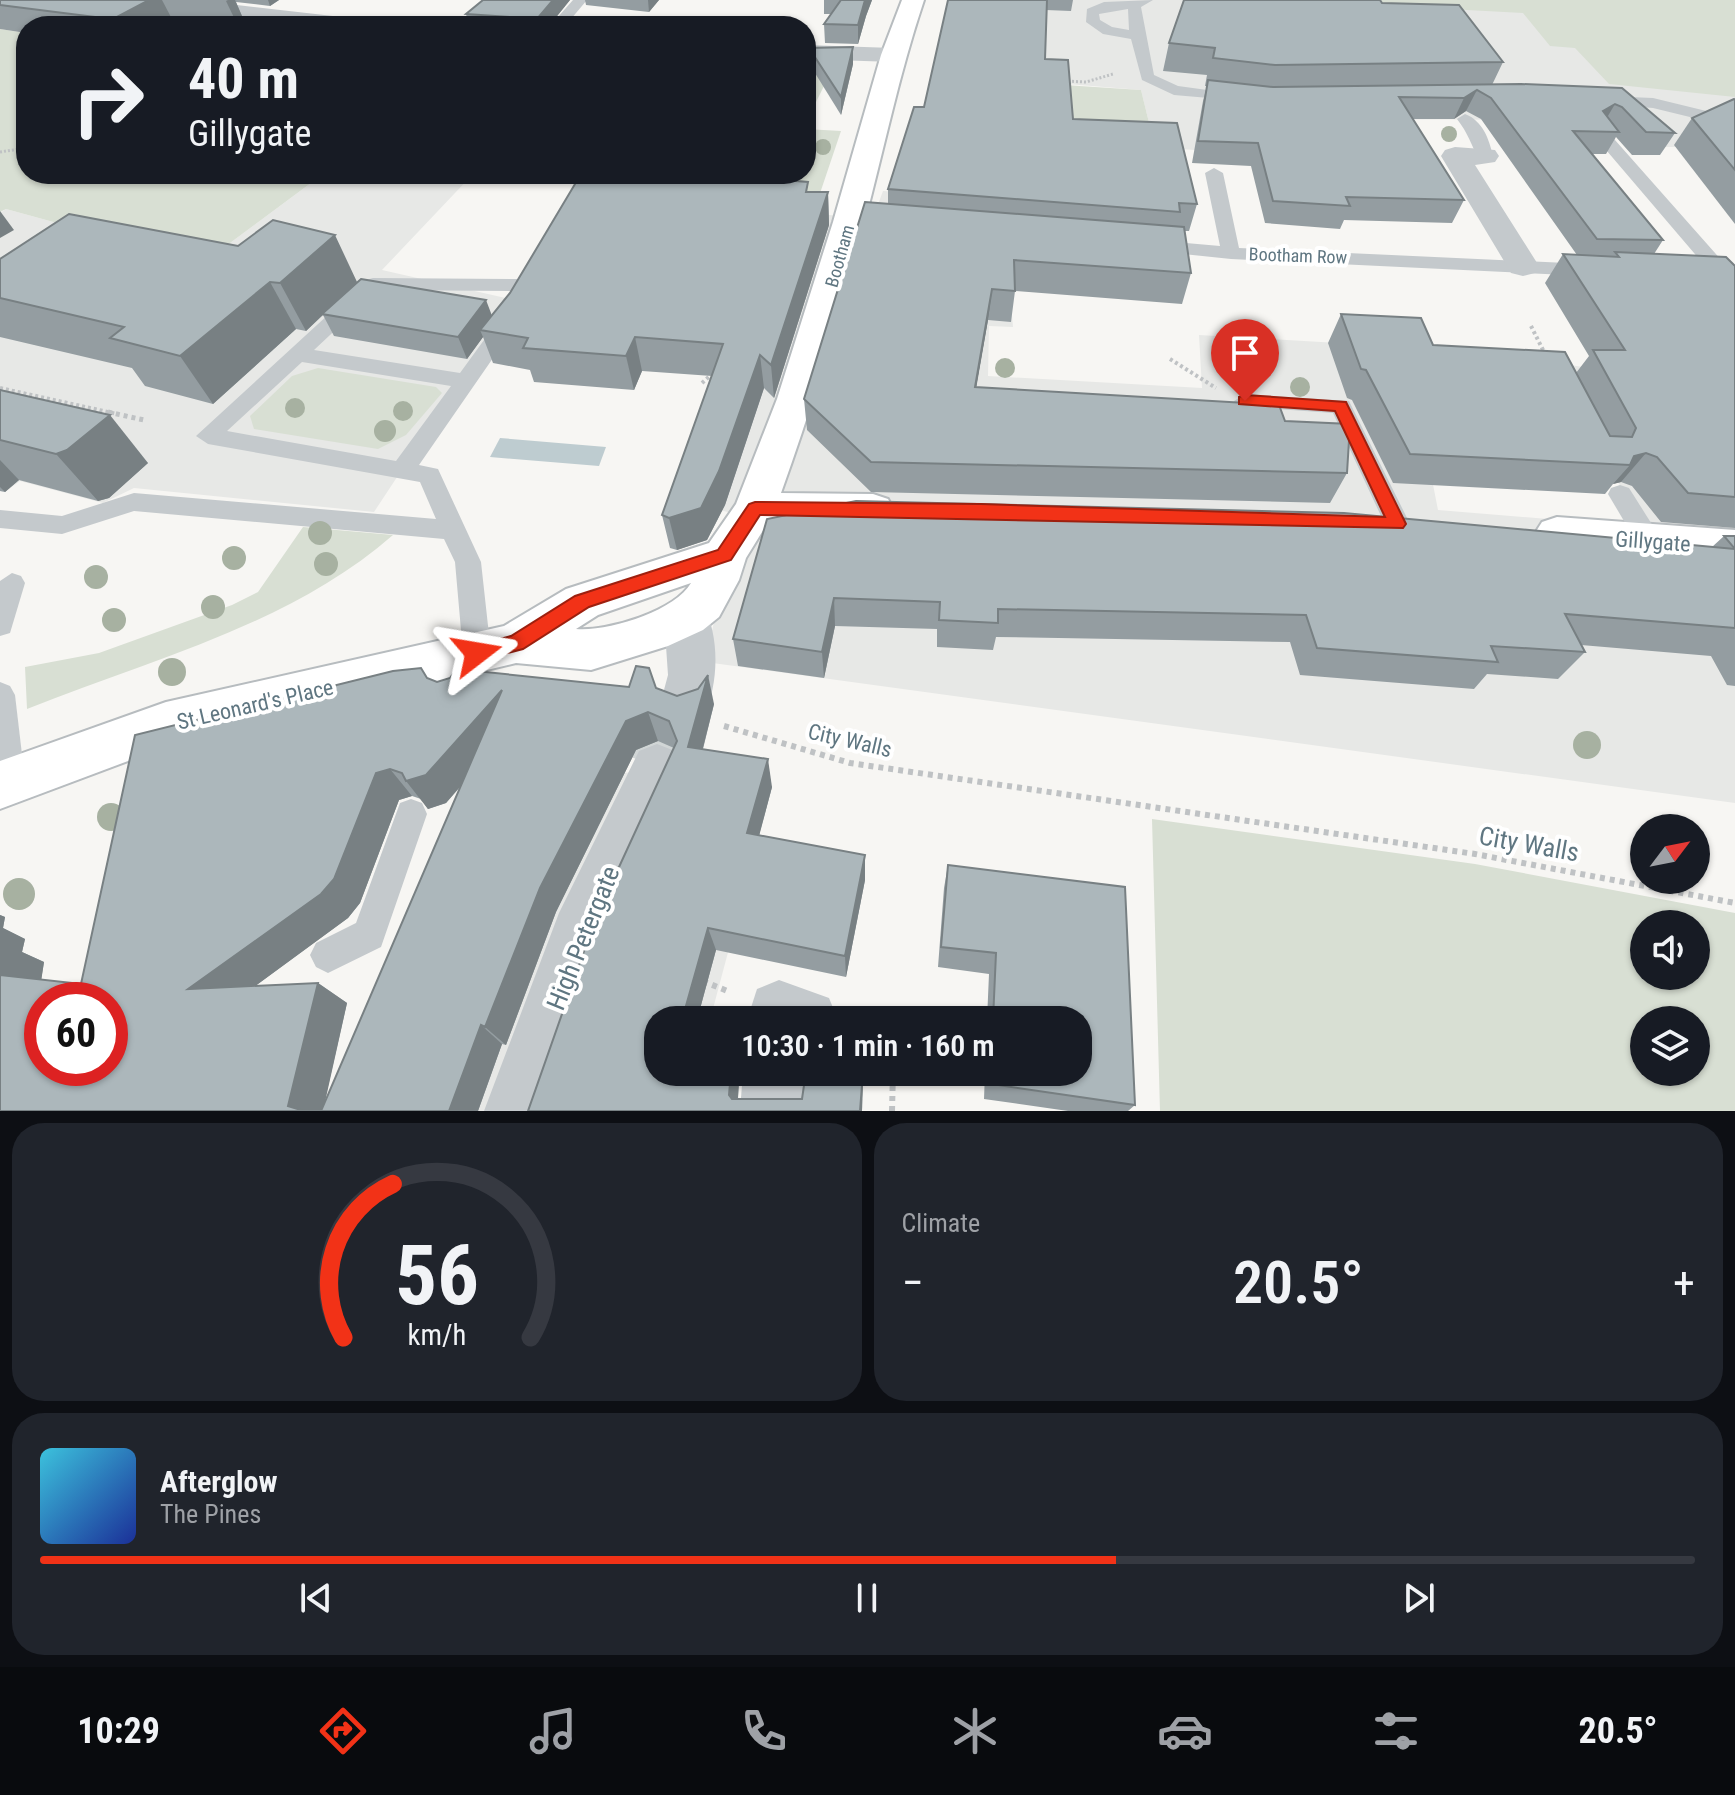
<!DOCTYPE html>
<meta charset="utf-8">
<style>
:root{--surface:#171b24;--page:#20242c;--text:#f1f3f6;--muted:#9ea1a6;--line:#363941;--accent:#f23217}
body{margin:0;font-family:"Roboto Condensed",sans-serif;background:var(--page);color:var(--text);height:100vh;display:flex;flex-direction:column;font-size:30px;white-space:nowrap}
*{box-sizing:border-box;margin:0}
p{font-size:26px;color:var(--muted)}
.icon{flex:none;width:44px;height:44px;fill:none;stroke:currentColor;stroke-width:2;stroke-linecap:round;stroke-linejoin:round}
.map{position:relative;height:1111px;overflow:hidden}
.details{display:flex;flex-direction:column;gap:12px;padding:12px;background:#0d0f14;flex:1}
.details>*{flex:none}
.banner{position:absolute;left:16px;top:16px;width:800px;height:168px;border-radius:32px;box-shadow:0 2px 6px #0004;background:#171b24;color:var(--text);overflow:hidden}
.needle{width:52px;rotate:58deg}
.tools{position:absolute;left:1630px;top:814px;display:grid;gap:16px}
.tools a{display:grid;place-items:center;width:80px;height:80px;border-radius:50%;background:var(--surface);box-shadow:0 2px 6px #0004;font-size:40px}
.speed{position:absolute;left:24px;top:982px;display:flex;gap:16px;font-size:40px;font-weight:700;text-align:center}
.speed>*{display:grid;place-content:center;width:104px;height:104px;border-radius:50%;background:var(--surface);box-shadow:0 2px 6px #0004;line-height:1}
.speed .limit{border:12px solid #d22;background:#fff;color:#111}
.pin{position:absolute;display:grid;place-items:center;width:68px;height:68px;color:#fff;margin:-82px -34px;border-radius:50% 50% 50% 0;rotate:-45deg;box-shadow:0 0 8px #0007}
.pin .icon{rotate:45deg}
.me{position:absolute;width:88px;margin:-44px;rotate:76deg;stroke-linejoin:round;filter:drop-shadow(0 0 6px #0008)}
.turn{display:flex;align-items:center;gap:28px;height:168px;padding:0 40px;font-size:36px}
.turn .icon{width:104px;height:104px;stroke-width:2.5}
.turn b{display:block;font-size:56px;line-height:68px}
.big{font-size:60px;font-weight:600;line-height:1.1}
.details .widget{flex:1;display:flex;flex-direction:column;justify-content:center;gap:12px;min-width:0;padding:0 28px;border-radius:32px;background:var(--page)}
.details .dial{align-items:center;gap:0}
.dial svg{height:208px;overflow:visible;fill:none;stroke:var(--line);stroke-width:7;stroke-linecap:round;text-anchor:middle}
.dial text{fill:var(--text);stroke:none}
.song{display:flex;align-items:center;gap:24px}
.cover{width:96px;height:96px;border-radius:12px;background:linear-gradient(135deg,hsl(190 70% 55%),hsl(230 70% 35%))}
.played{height:8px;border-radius:4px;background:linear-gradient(90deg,var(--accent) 65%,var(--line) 65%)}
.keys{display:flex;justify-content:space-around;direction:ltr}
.heat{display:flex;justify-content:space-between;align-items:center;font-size:44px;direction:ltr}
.details .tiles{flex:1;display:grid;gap:12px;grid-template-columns:1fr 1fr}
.widget:last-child{grid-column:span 2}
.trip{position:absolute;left:644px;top:1006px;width:448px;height:80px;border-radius:32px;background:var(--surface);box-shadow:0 2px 6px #0004;font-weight:600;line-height:80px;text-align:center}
.menu{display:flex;height:128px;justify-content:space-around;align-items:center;background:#090b0e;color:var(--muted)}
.menu .icon{width:56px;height:56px}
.menu .selected{color:var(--accent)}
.menu b{font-size:36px;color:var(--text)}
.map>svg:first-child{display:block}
</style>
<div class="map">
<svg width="1735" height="1111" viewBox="0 0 1735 1111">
<rect width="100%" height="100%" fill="#f7f6f3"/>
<g fill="#e7e8e6">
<polygon points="1010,0 1735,0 1735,147 1647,147 1621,120 1308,119 1221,152 1155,147 1141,90 1043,82"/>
<polygon points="323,174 473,174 382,270 514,300 374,512 134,488 103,503 20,481 5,492 0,491 0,213 6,209 203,263"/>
<polygon points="883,191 990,197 1010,293 1013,327 989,326 988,376 1202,388 1199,335 1406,347 1438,510 1644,527 1549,362 1735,389 1735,803 705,662 738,515 692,502 785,212 873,218"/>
<polygon points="672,771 772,787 710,1020 658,1020 658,1072 696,1072 686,1111 350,1111 403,1001 470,837 497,839 532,776"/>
</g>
<g fill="#d8dfd3" fill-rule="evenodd">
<polygon points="1279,0 1735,0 1735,97 1609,84 1575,48 1550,46 1523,13"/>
<polygon points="0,29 26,33 26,174 323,174 203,263 6,209 0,212"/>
<polygon points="806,58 811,61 812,69 830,74 806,122"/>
<polygon points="1064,85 1141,90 1155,147 1069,144"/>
<polygon points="806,129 841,131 813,214 789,183 798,178 798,174 806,174"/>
<polygon points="318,368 436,387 442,393 406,435 378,449 254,429 250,416 292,376"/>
<path d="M303,527L393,535C290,625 152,659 27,709L25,667L99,653L232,605L258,592Z"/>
<path d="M1152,819L1475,864L1735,913V1111H1160ZM1644,924H1696V976H1644ZM1644,1020H1696V1072H1644Z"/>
</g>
<polygon fill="#beccd0" points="500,438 606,447 599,466 490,457"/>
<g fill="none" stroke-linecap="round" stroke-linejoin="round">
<polyline stroke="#d1d6d6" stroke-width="44" stroke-dasharray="44 22" stroke-linecap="butt" points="679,717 686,701"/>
<polyline stroke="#d1d6d6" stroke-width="57" stroke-dasharray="57 29" stroke-linecap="butt" points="657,768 680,715"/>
<g stroke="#b7bcbf" stroke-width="4">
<g id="primary">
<path d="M902,0H924C899,74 884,149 864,224C840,315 813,404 781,493L873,494L888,499L894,510L888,521L873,526L767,524L746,558L739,580L719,617L703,630L668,646L591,670L516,663L168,746L0,809V761L166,702L504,626L566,589L709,543L736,504L777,399L833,222L881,55ZM691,583C675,611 607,632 576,629L598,615Z"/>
<polygon points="1557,517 1735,530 1735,564 1557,549 1542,544 1535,533 1542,522"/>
</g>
</g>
<g stroke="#bfc2c4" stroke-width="3" stroke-dasharray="2 2" stroke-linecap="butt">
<polyline points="1064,81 1086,82 1113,74"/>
<polyline points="0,152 26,148"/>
<polyline points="715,174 731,176"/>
</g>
<g stroke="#bfc2c4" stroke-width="4" stroke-dasharray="3 3" stroke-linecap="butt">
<polyline points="1531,326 1545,354"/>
<polyline points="1170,359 1216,388"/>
<polyline points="702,383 713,373"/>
<polyline points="0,388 117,414"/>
</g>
<g stroke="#bfc2c4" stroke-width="5" stroke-dasharray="4 4" stroke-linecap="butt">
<polyline points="108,412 144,420"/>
<polyline points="565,704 582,697"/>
<polyline points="566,705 620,711 618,714"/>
</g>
<g stroke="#bfc2c4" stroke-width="6" stroke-dasharray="5 5" stroke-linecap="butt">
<polyline points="724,726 850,763 1475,854 1735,903"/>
<polyline points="675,970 730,992"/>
<polyline points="892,1111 893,1072"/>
</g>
<g fill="#c4c9cc" fill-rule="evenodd">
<polygon points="573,0 587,0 565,26 550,26"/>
<path d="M1153,0L1141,7L1154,75L1178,86L1244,95V101L1174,95L1142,80L1131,39L1103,34L1086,22L1087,9L1104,2ZM1128,9L1129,30L1112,27L1100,20L1099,14Z"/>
<polygon points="1605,96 1653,98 1735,118 1735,128 1653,108 1599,104 1599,98"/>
<path d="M1465,114C1483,121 1489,139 1493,156L1491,160H1479C1471,144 1468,133 1457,119Z"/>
<polygon points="1601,129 1607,131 1723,262 1726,266 1718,281 1704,281 1701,277 1706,267 1595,137 1593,134"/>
<polygon points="1214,168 1223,173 1239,248 1588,264 1598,270 1588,276 1231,259 1145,250 1142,246 1152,240 1220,246 1205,173"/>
<path d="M373,278L522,279L532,285L531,303L419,465L438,469L481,562L491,653L467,705L457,709L447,705L442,696L463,653L455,562L444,539L134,511L62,534L0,528V510L62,516L134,493L436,519L420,482L208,444L196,436L366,280ZM378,290L512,291L511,303L460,373L314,350ZM302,362L451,386L396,461L227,431Z"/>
<polygon points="1245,394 1349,401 1410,524 1406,531 1388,531 1333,413 1237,406 1234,401"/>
<polygon points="1620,485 1629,488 1658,534 1662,541 1658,548 1649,551 1640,548 1608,494 1611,488"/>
<polygon points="12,573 21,576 25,583 10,633 0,636 0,581"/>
<polygon points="0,682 10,686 15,695 25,780 20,790 9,794 0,791"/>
<polygon points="411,799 422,803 427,814 381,947 328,973 316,967 310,955 316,943 356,923 400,803"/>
</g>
<g fill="#c4c9cc" fill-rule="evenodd">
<polygon points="123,0 194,0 359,19 371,26 298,26 134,7"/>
<polygon points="806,45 893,48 905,55 893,62 806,59"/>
<polygon points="1455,147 1495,150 1499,156 1495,162 1475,165 1539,266 1535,273 1523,276 1511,273 1507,266 1441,156 1445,150"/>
<path d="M687,598L703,604C720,637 719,683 704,716L686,722L668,716L661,701L668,675L664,617L671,604Z"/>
<polygon points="657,744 675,751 683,768 607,939 550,1111 484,1111 559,913 639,751"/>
<polygon points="779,980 829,998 838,1020 747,1020 757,989"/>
<polygon points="743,1072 807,1072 806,1111 740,1111"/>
</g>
<use href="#primary" fill="#fff" fill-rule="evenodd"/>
</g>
<g fill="#a7b1a1">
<circle cx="1449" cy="134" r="8"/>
<circle cx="823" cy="147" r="8"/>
<circle cx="1005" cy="368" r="10"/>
<circle cx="1245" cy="379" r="10"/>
<circle cx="1300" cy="387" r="10"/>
<circle cx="295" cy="408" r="10"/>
<circle cx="403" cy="411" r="10"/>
<circle cx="385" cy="431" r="11"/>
<circle cx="320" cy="533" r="12"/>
<circle cx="234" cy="558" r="12"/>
<circle cx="326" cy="564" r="12"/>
<circle cx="96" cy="577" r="12"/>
<circle cx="213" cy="607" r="12"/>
<circle cx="114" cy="620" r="12"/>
<circle cx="172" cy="672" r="14"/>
<circle cx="1587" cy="745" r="14"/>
<circle cx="111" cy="817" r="14"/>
<circle cx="19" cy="894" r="16"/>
</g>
<g fill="#949da1" fill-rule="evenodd">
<polygon points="0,0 279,0 270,6 236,2 245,23 241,26 224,26 173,21 164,26 26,26 26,33 0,29"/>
<polygon points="570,0 549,26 469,26 466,14"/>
<polygon points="585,0 659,0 649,12 586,5"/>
<polygon points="824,0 872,0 866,16 858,44 825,43 824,24 831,14 824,14"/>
<polygon points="948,0 1073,0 1071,11 1046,10 1045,59 1073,119 1197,204 1189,231 1184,231 1191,273 1182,304 1015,291 1011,322 988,320 976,387 1285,421 1347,473 1330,503 871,492 807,430 804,399 888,204 888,189 924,107"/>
<polygon points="1382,3 1503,62 1492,85 1622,88 1675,133 1660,155 1632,155 1616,137 1606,154 1592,154 1663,240 1654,254 1735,266 1735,528 1661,522 1632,486 1621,482 1613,484 1605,494 1393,483 1352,400 1347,398 1328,343 1341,314 1433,345 1576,373 1589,356 1545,283 1563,254 1577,255 1481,119 1466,111 1454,119 1413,119 1464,200 1452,223 1344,220 1340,229 1265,223 1251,166 1192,163 1203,101 1207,86 1205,86 1207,75 1163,71 1169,43"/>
<polygon points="809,48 853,64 841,115 810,65"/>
<polygon points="1735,100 1735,224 1674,145 1692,118"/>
<polygon points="809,192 828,192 829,225 774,398 764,388 725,505 707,540 677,550 670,548 662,515 712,376 642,371 634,390 534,382 530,370 493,363 483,337 467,359 334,336 323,315 306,331 296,329 213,404 145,386 132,368 0,337 0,259 357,282 492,316"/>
<polygon points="0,390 148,463 109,498 98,501 19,480 5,492 0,491"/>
<polygon points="767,519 1712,547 1724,536 1735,536 1735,686 1727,685 1711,656 1581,645 1585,652 1558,679 1487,674 1474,689 1300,675 1290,642 996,637 993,650 937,647 937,629 835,626 824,678 738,666 733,639"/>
<path d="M427,678L437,682L656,688L677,696L714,704L703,749L772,787L759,835L865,880L846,977L716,950L697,1020H658V1072L739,1081L738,1099H802L863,1072L862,1111H528L674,748L658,741L636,750L556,912L506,1045L502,1044L478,1111H0V915L5,917L3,928L25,939L22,952L44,962L41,980L81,984ZM461,786L324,1104L347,1003L318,983L255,986L348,918L360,903L399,800L412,796L421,799L428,809L446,803Z"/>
<polygon points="948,865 1125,887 1135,1105 1128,1111 1068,1111 984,1099 985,1072 1078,1072 1078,1020 987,1020 989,974 938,967 944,888"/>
</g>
<g fill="#788083">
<polygon points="149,0 162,0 173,21 164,26 122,26 117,17"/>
<polygon points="228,0 235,0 245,23 241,26 238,26 226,1"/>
<polygon points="268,0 279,0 270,6"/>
<polygon points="553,0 570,0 549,26 539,26 537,19"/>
<polygon points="648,0 659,0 649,12"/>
<polygon points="865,0 872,0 866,16 858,44 858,25"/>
<polygon points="853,47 853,64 841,115 841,97"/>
<polygon points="1477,90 1466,111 1454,119 1464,98"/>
<polygon points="1615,104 1602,126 1603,111"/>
<polygon points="828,192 829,225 774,398 771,365"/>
<polygon points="0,211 14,230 0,238"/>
<polygon points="335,235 357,282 306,331 280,283"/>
<polygon points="270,282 296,329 213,404 180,356"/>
<polygon points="992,289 988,320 971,418 975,387"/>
<polygon points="486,300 494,321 480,330 483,337 467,359 458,337"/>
<polygon points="635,337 642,371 634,390 626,356"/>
<polygon points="760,355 764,388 725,505 707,540 677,550 669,518"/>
<polygon points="110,415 148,463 109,498 98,501 56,454"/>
<polygon points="1646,453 1621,482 1613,484 1630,465 1634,456"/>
<polygon points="0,460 19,480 5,492 0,487"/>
<polygon points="834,598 835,626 824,678 822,652"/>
<polygon points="708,675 714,704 696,775 688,747"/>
<polygon points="502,690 518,719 446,803 428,809 406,781"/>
<polygon points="648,712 658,741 636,750 556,912 506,1045 485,1027 540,888 626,721"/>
<polygon points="768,759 772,787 753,859 747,833"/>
<polygon points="390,769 412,796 399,800 360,903 348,918 224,1009 188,989 376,773"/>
<polygon points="865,855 865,880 846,977 845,956"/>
<polygon points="0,915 5,917 3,928 25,939 22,952 44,962 39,995 0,978"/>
<polygon points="708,928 716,950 697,1020 682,1020"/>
<polygon points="318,983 347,1003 323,1111 299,1111 288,1106"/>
<polygon points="481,1025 502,1044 478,1111 449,1111"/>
<polygon points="731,1072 736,1072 739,1081 737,1111 729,1095"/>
<polygon points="863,1072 862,1111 860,1111"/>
</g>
<g fill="#acb7bb" stroke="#788083" stroke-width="2" fill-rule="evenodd">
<polygon points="0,0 149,0 117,17 103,18 0,5"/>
<polygon points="483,0 553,0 537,19 466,14"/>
<polygon points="841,0 865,0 858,25 824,24"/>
<polygon points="948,0 1047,0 1045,59 1068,60 1073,119 1177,123 1197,204 1179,203 1180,212 888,189 914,107 924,107"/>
<polygon points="1184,0 1380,0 1382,3 1459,5 1503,62 1275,65 1213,58 1215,48 1169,43"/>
<polygon points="853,47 841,97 809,48"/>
<polygon points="1208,80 1273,87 1521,84 1622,88 1675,133 1646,132 1622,107 1615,104 1603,111 1619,132 1573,131 1663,240 1597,239 1491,98 1477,90 1464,98 1399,97 1464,200 1346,197 1350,206 1273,201 1258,143 1198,141"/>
<polygon points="1734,99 1735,100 1735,170 1692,118"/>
<polygon points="600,174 712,174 808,182 806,192 828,192 771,365 760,355 719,471 701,508 669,518 662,515 723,344 635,337 626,356 523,348 528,338 480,330 510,293 578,179 598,180"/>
<polygon points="865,202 1184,227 1191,273 1014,260 1015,291 992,289 975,387 1279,405 1285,421 1350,424 1347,473 871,462 804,399"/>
<polygon points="69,214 238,246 273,220 335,235 280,283 270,282 180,356 110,338 124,327 0,298 0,259"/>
<polygon points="1615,252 1726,257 1735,266 1735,497 1688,493 1657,457 1646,453 1634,456 1630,465 1410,454 1366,370 1361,369 1341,314 1421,318 1433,345 1565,352 1610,436 1632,437 1636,428 1593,350 1625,350 1563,254 1619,257"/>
<polygon points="361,279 486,300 458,337 322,314"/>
<polygon points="0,390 110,415 67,450 56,454 0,440"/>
<polygon points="856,501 1344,513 1735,549 1735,628 1565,614 1585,652 1491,646 1498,662 1317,648 1306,615 998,609 998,623 939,620 940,602 834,598 822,652 733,639 767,519"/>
<polygon points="1724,536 1735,536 1735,549"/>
<path d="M636,666L649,668L656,688L677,696L698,689L708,675L688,747L768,759L747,833L865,855L845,956L708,928L682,1020H658V1072H731L729,1095L732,1099H802L806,1072H863L860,1111H528L596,917L677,741L669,721L648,712L626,721L540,888L485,1027L481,1025L449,1111H321L502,690L426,775L406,781L402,773L390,769L376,773L334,879L321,894L188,989L318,983L288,1106L304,1111H0V975L81,984L135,735L393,671L421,668L427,678L437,682L450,678L456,669L629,687ZM42,1000H110V1068H42Z"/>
<polygon points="948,865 1125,887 1135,1105 991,1084 991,1072 1078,1072 1078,1020 993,1020 996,953 941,947"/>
</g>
<polygon fill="#f23217" stroke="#9d200f" stroke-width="2" points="1245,395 1346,402 1406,524 1403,528 760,515 731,560 589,607 523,649 477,661 467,653 470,647 511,636 575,596 718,550 749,504 755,502 981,504 1385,517 1335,411 1239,404 1239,397"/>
<g text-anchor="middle" stroke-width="8" stroke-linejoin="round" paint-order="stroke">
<g font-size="18" fill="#5f7681" stroke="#fff">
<text transform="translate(840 256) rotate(-74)" y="6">Bootham</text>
<text transform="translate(1298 256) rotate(2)" y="6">Bootham Row</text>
</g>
<g font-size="22" fill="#5f7681" stroke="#fff">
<text transform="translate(1653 541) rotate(4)" y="8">Gillygate</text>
<text transform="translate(255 704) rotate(-13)" y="8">St Leonard's Place</text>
<text transform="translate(850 740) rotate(13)" y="8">City Walls</text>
</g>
<g font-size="26" fill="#5f7681" stroke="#fff">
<text transform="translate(1529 844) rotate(10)" y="9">City Walls</text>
<text transform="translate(583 938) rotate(-68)" y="9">High Petergate</text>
</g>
</g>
</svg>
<div class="tools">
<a><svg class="needle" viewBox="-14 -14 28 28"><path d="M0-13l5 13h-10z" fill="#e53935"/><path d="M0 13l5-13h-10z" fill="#9ea1a6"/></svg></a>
<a><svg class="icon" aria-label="sound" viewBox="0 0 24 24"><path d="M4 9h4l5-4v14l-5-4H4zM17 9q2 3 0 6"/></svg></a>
<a><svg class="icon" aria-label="layers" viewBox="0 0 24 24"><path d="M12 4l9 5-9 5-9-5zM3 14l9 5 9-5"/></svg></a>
</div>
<div class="speed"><div class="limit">60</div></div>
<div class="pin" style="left:1245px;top:401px;background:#d93025"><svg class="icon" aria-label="arrive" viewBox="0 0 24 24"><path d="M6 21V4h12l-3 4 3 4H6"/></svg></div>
<svg class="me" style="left:477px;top:653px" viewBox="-20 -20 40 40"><path d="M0-17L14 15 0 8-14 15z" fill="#f23217" stroke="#fff" stroke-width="4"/></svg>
<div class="trip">10:30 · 1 min · 160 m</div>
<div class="banner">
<div class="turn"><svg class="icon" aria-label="right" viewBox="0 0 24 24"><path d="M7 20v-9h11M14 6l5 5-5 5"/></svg><div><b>40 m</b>Gillygate</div></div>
</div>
</div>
<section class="details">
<div class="tiles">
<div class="widget dial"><svg viewBox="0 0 100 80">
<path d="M14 69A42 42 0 1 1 86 69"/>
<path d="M14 69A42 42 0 0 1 33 10" stroke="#f23217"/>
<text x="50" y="56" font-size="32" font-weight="700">56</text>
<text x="50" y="72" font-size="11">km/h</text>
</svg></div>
<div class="widget"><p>Climate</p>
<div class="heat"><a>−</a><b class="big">20.5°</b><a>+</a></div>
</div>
<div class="widget">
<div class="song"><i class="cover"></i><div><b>Afterglow</b><p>The Pines</p></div></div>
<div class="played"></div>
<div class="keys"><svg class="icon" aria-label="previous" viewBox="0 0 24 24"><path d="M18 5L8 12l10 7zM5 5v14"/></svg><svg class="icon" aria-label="pause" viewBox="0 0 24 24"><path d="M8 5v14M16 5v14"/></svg><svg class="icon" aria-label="next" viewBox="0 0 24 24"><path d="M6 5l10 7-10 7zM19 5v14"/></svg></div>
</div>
</div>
</section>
<nav class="menu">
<b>10:29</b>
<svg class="icon selected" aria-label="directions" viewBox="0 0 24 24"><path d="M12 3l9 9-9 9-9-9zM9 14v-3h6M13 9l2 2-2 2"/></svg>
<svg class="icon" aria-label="music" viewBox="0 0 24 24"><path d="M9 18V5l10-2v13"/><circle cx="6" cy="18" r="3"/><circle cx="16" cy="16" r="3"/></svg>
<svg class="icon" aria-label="phone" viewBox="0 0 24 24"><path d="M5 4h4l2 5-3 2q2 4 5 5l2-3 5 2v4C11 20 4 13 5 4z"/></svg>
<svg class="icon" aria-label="climate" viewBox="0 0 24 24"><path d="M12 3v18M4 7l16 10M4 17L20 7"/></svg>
<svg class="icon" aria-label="car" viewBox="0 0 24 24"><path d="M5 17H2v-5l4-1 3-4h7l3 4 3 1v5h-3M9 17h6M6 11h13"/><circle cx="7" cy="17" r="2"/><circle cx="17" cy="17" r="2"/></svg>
<svg class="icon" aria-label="filters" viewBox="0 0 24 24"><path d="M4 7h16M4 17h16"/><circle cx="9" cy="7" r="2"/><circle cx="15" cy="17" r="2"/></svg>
<b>20.5°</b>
</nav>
